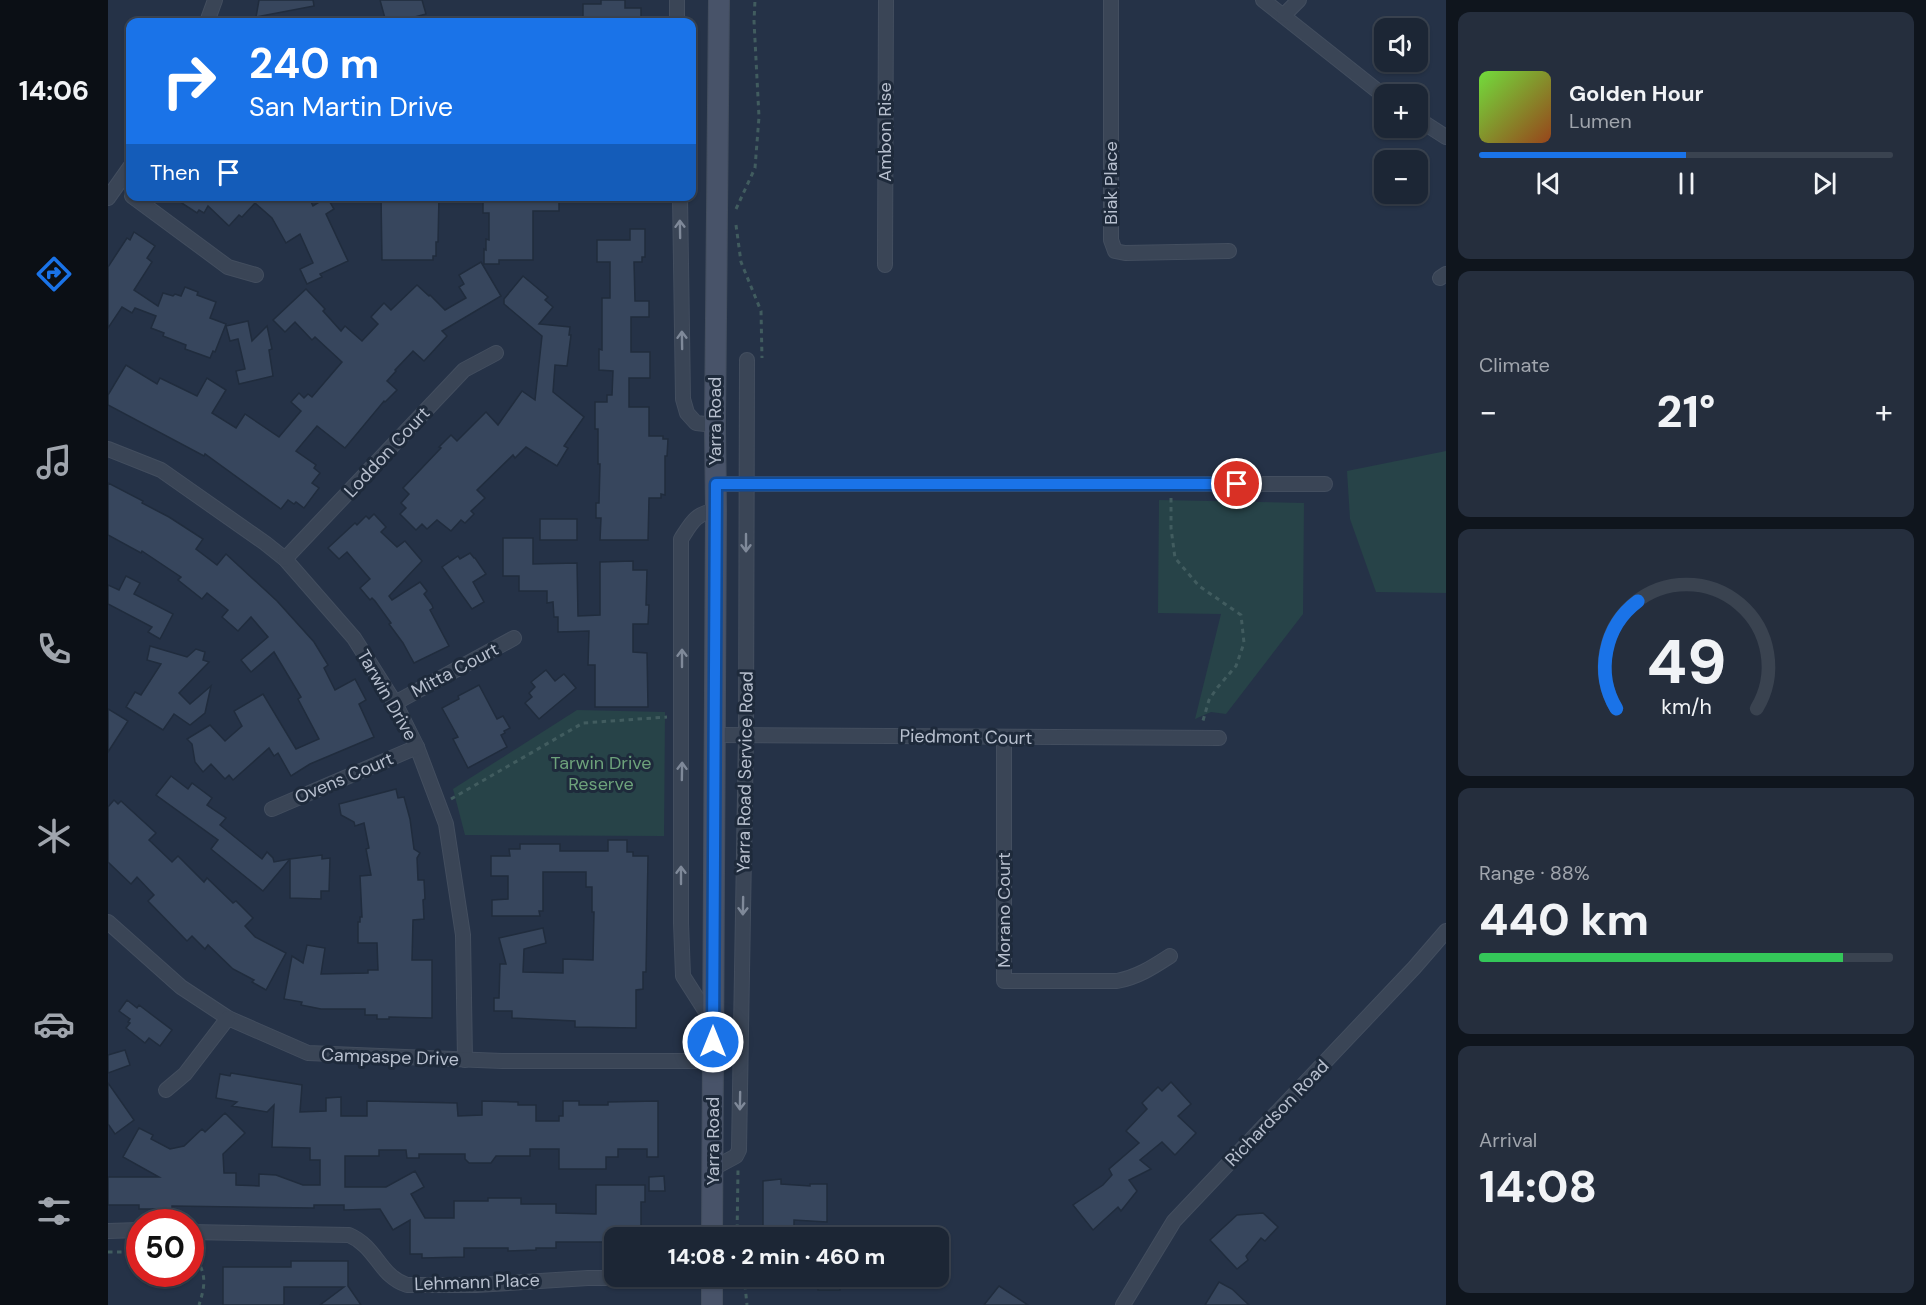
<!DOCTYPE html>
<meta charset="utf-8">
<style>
:root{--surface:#1c2635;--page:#252e3d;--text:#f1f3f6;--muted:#a0a5ad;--line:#3a4350;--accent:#1a73e8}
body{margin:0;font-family:"DM Sans",sans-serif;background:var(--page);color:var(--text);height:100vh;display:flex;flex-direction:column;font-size:22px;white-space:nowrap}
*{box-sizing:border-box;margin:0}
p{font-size:20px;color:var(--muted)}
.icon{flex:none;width:33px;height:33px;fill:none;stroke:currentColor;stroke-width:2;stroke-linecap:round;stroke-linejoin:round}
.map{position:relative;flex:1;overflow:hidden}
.sheet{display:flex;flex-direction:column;gap:12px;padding:12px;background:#0f151d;width:480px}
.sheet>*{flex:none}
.hud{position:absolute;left:18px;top:18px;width:570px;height:183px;border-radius:12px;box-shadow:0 2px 4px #0004,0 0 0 2px var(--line);background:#1a73e8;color:#fff;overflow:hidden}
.buttons{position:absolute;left:1266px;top:18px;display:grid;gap:12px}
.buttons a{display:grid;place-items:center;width:54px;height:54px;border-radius:12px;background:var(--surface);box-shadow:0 2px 4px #0004,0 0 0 2px var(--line);font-size:30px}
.speed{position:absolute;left:18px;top:1209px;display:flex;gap:12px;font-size:30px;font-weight:700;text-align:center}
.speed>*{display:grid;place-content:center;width:78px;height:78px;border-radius:50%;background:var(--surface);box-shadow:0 2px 4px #0004,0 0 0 2px var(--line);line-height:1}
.speed .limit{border:9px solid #d22;background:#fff;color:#111}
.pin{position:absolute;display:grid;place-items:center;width:51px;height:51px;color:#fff;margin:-26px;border:3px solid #fff;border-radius:50%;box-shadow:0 2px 6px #0007}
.me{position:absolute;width:66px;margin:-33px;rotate:0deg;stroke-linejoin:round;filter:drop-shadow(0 0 4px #0008)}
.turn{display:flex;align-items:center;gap:21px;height:126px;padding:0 24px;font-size:27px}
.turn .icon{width:78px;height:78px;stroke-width:2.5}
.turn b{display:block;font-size:42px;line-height:51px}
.then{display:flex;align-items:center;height:57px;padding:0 24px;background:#0003;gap:12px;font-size:22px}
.big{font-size:45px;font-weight:800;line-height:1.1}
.sheet .widget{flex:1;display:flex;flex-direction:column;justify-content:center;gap:9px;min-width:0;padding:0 21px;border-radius:12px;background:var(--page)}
.sheet .dial{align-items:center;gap:0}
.dial svg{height:156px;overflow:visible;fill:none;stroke:var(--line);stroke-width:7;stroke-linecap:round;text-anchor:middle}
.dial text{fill:var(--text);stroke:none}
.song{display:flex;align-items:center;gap:18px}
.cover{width:72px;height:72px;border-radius:9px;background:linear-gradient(135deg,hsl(100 70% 55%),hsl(20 70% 35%))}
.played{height:6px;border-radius:3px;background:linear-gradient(90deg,var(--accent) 50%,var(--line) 50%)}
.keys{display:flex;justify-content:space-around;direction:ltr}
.heat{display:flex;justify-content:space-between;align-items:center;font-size:33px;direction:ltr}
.charge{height:9px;border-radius:4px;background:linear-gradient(90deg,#34c759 88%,var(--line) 0)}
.trip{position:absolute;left:496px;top:1227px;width:345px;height:60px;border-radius:12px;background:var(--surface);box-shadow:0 2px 4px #0004,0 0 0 2px var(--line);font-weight:800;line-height:60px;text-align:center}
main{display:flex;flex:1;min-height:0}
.dock{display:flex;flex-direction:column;width:108px;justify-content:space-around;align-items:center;background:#0b0f15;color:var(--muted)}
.dock .icon{width:42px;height:42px}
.dock .selected{color:var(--accent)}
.dock b{font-size:27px;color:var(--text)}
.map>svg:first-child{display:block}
</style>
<main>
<nav class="dock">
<b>14:06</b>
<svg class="icon selected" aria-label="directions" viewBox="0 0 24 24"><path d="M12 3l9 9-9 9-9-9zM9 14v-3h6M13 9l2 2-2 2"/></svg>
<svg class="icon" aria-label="music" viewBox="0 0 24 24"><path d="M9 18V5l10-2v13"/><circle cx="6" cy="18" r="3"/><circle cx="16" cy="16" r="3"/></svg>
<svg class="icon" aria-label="phone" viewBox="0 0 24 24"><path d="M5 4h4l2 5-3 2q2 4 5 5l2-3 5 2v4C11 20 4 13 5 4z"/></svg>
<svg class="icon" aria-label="climate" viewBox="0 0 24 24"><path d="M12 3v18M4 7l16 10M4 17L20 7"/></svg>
<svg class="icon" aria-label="car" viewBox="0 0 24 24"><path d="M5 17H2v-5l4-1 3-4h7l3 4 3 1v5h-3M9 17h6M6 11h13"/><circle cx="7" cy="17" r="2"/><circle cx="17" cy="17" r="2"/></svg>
<svg class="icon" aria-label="filters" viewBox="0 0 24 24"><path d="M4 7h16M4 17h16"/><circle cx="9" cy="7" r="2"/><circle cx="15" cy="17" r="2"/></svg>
</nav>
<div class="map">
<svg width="1338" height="1305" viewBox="0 0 1338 1305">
<rect width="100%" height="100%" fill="#253247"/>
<g fill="#274348">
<polygon points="1338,451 1338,593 1268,592 1242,519 1239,471"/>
<polygon points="1051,500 1196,503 1195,614 1118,714 1103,712 1087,719 1113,614 1050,613"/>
<polygon points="469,710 557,712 556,836 357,835 345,789"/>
</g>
<g fill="#37465d" stroke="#202c3d" stroke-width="1.5">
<polygon points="151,0 205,0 206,6 148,17"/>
<polygon points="272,0 314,0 318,14 288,22 278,22"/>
<polygon points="493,0 517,0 517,8 533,8 533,22 475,21 475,4 493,4"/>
<polygon points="63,196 200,196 205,206 219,197 226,209 218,214 240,261 212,274 214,277 199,284 192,269 205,263 192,234 178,243 164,218 147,203 134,217 131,215 121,226 100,206 96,213 91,210 89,213"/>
<polygon points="273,196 331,196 330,242 328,242 328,256 325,256 325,260 274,260"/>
<polygon points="375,196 451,196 451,211 425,211 425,260 391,260 391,264 376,264 376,249 378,250 378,239 381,240 381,213 375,213"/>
<polygon points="522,229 537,229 537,257 534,257 534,262 526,262 527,301 541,301 541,317 523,317 523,352 542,352 542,378 521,378 521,407 541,407 541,436 555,436 555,439 560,439 559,456 557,456 557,495 553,494 553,498 541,498 540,540 492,540 493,518 488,518 488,503 491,503 492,464 490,464 490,429 487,429 487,402 499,402 499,395 504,395 505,371 491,370 491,349 494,350 494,298 502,298 502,262 489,262 489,240 522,240"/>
<polygon points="26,232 47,246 39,258 44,262 26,290 50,306 55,293 65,296 67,294 73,296 77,287 90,292 89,295 108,302 102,318 118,324 107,352 105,351 102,358 77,349 78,345 55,336 56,333 43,328 48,316 27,308 24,313 14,307 0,328 0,267 19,238 22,240"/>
<polygon points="373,262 393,296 334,331 339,336 316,361 305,351 287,370 288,371 279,381 289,390 277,402 276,401 237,448 209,426 188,451 208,465 206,468 212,473 204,483 211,488 196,508 188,502 186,504 180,500 173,509 97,454 96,456 0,405 0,395 18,365 49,384 52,378 89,396 99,378 118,390 104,413 128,428 137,414 171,437 193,411 183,402 191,393 196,398 200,394 204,397 234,362 207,337 204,340 187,322 177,332 165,320 198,289 217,309 215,311 233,331 237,326 254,341 270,324 263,317 276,303 283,310 309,285 321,296 322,295 337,310 358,298 351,287 356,284 351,275"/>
<polygon points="415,276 440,297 437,300 445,307 431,324 462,327 461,335 463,335 459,366 447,365 445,392 476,417 456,446 460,448 449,466 418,447 407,458 405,455 369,490 377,498 363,511 366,514 357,523 353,520 343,531 329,520 319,529 314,524 308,530 292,514 298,508 293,503 301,494 295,488 333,448 331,447 343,435 349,441 378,412 390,425 414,391 427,400 434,336 396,304 396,299"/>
<polygon points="140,321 144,341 159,326 164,349 161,350 165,376 131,384 128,371 137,369 130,339 122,341 118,326"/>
<polygon points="0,483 35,501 34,503 61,517 95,539 88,549 109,565 118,554 169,601 206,642 220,665 216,668 227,690 247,679 258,700 251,704 266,737 202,764 183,776 170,753 166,756 161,748 125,780 121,775 117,779 103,764 95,772 87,762 84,744 79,739 102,725 117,741 134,726 126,711 155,694 188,749 211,739 190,699 193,697 166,652 143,672 133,660 160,637 143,617 130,631 114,617 120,610 99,593 94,599 70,580 73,577 34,551 33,553 0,535"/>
<polygon points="266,514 278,527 273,532 289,547 297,541 314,561 281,596 284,600 312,582 319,591 316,594 324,605 325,608 322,610 341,646 306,663 295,643 281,624 283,623 267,601 264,598 262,600 252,588 262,579 239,552 231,559 220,548 247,523 249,525 258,516 261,519"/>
<rect x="432" y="519" width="37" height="21"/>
<polygon points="395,538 425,538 425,564 469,563 470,616 492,615 492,562 525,561 525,570 539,570 538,605 541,605 540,624 525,624 525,652 539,653 540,707 487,707 487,665 480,665 481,631 450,632 450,617 446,617 445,602 439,603 439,591 411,591 411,576 395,576"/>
<polygon points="362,553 366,558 367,558 378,574 365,582 376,602 364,609 334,567 350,556 352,559"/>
<polygon points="18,576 32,583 26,594 65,614 52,639 40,632 44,627 0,604 0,585 11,590"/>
<polygon points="42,646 79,657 88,649 97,652 95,660 101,662 71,693 82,704 103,686 97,713 82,725 66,714 55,730 18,707 27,692 33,695 53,664 39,660"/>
<polygon points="438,670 447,681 456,674 468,688 431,719 417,703 424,697 421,693 427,687 423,682"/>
<polygon points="371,685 389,719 395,716 402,728 396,731 397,733 393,735 399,747 360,768 345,739 350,737 334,708 351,699 350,696"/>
<polygon points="0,709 20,721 0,752"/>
<polygon points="63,776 80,789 84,783 104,798 99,805 118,818 112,825 154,859 159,852 165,858 166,862 182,859 155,891 103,849 110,840 48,795"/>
<polygon points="288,789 290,798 296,797 302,819 306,849 312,853 309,858 310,880 316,880 317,899 315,900 316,919 305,920 304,960 324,960 324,1018 281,1017 281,1019 269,1019 269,1015 257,1015 257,1009 213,1009 193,1005 194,1002 176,999 184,956 195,963 199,945 217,948 213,974 260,973 260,970 270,970 269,943 250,943 250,922 252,922 252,917 254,917 252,876 263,875 258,849 261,848 256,823 247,826 246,822 233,815 231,804"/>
<polygon points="6,800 10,804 13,801 48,833 41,840 64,862 70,856 96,882 99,878 125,903 128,901 145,918 137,926 147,937 178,953 158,990 144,982 146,980 125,969 100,945 97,949 84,936 79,941 40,901 46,895 29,877 23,884 0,862 0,807"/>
<polygon points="500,840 519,840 519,852 525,852 525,856 540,856 538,972 535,972 535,989 528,990 528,1028 467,1027 467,1021 404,1018 404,1011 386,1011 386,998 391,998 392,964 398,964 391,938 435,928 438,943 416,949 415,972 455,973 455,959 485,960 486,912 484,912 484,887 478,887 478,872 435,872 435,911 431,911 432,916 384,916 384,900 400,899 400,876 383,876 383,856 402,856 401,849 412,849 412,844 452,844 452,851 500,851"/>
<polygon points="214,855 214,859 222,858 221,891 213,891 213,899 182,898 182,859"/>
<polygon points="19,1000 29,1008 31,1005 64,1030 52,1046 41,1038 37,1043 18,1028 22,1023 20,1022 22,1019 11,1011"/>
<polygon points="17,1050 22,1065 0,1073 0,1055"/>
<polygon points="123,1073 194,1085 192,1112 218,1111 218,1098 233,1097 233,1116 259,1116 259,1101 349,1103 350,1116 374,1115 374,1101 410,1102 410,1105 428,1105 428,1121 451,1121 451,1116 455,1116 455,1101 471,1101 471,1105 500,1105 500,1102 550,1101 550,1157 539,1157 539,1149 510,1149 510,1157 498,1157 498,1169 451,1169 451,1149 422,1149 422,1156 388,1156 383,1163 361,1163 357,1159 357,1154 311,1154 311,1158 299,1158 298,1150 271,1150 271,1156 237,1156 237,1187 278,1187 307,1171 316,1187 303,1194 317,1218 346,1218 346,1201 380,1201 380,1198 413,1198 413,1204 448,1204 448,1213 488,1214 488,1185 537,1185 537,1202 533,1202 533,1238 507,1238 507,1242 448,1242 448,1248 428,1248 428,1250 400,1251 400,1248 356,1248 356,1257 314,1258 314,1254 302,1254 302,1220 285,1230 272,1209 236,1210 236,1205 206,1205 206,1208 64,1206 64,1209 31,1209 31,1205 0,1205 0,1177 51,1177 15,1157 31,1128 45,1135 43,1139 62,1149 76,1146 94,1129 97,1132 117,1113 137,1133 115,1154 116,1173 128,1173 128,1185 151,1186 151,1174 168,1175 195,1185 212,1185 212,1160 202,1160 202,1148 164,1147 166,1105 159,1112 124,1106 129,1102 108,1098 112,1074 122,1076"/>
<polygon points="1063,1082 1083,1104 1070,1116 1088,1133 1067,1155 1054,1142 1032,1160 1043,1169 1021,1180 1029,1191 1013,1211 1010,1207 985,1230 965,1205 995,1185 1004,1175 1001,1169 1031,1143 1018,1131 1039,1109 1034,1103 1050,1087 1054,1091"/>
<polygon points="0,1083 26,1120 7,1134 0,1124"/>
<polygon points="556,1176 557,1191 541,1191 541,1177"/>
<polygon points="673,1179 673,1184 702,1186 702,1184 719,1184 719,1222 686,1220 686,1228 655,1229 655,1181"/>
<polygon points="1155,1213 1170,1227 1157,1241 1153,1238 1138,1256 1140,1260 1129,1269 1102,1240 1129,1215"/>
<polygon points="183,1261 240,1261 240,1286 253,1305 212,1305 236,1287 176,1287 176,1305 115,1305 115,1267 183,1267"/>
<rect x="710" y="1276" width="22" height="14"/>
<polygon points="1111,1282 1124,1289 1141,1305 1097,1305"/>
<polygon points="891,1286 920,1305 876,1305"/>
</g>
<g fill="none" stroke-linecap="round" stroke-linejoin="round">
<g stroke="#434e5f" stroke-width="16">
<g id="street">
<polyline points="569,0 569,22"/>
<polyline points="1003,0 1003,240 1007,251 1017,253 1121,251"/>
<polyline points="1155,0 1276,96"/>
<polyline points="1176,15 1191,0"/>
<polyline points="99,22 107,0"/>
<polyline points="1310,119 1338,137"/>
<polyline points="24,196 120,267 148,275"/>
<polyline points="572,196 575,399 579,413 588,423 607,425"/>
<polyline points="0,198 22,167"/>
<polyline points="777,265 778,0"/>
<polyline points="1332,278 1338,274"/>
<polyline points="0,449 53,470 157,543 177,559 246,638 287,703 309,747 338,824 355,935 357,1060"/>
<polyline points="608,484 1217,484"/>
<polyline points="177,559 356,370 388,353"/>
<polyline points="287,703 406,638"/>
<polyline points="606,735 1111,738"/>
<path d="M896,738V981H1009C1030,977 1045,967 1062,956"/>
<polyline points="164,809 309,747"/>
<polyline points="0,922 73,987 120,1018 200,1053 394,1061 605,1061"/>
<path d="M605,1023L575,976L573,923V539C584,522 587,514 608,510"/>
<polyline points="58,1090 77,1074 120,1018"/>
<polyline points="604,1169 628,1156 631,1150 638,735 639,360"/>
<polyline points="0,1231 32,1230"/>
<path d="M82,1232L241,1235C269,1247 271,1276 299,1285H368L480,1278H604"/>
<polyline points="1015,1305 1066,1221 1306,968 1338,931"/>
</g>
</g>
<g stroke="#434e5f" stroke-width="22">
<g id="secondary">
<polyline points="604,1238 608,510 607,425 611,0"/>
<polyline points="604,1305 604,1276"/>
</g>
</g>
<g stroke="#415c5f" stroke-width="3" stroke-dasharray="4.5 4.5" stroke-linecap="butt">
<polyline points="628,209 647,168 651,117 646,21 647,0"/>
<polyline points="628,225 633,262 653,311 654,358"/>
<polyline points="1063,498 1063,528 1067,558 1091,586 1133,615 1136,643 1128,666 1109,688 1101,700 1094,724"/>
<polyline points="343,799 475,723 559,717"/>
<polyline points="629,1238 630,1170"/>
<polyline points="0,1252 32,1252"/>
<path d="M82,1255H87C98,1275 98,1283 91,1305"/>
<polyline points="636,1276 639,1305"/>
</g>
<use href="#street" stroke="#3a4556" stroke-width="14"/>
<use href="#secondary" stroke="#485369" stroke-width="20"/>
</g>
<defs><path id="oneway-shaft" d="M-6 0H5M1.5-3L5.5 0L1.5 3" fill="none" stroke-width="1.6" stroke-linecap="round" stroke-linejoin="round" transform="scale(1.5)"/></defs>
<g stroke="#7f8999">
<use href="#oneway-shaft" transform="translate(572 229) rotate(-91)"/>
<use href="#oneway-shaft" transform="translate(574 340) rotate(-91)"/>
<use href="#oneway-shaft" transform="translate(638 543) rotate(90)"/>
<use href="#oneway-shaft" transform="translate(574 658) rotate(-90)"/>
<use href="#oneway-shaft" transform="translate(574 771) rotate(-89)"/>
<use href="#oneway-shaft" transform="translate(573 875) rotate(-90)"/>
<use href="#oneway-shaft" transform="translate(635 906) rotate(91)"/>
<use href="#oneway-shaft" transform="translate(632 1101) rotate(91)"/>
</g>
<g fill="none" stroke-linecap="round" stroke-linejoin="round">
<g stroke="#114b97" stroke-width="15">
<polyline id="route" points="605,1042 608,484 1129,484"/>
</g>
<use href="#route" stroke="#1a73e8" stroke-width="10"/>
</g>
<g text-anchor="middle" stroke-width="6" stroke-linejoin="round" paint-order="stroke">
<g font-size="18" fill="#b8c0cf" stroke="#1e2a3b">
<text transform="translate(777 132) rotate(-90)" y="6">Ambon Rise</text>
<text transform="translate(1003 183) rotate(-90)" y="6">Biak Place</text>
<text transform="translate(607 421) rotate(-90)" y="6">Yarra Road</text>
<text transform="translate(279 452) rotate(-47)" y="6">Loddon Court</text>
<text transform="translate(347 670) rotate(-28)" y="6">Mitta Court</text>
<text transform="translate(279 695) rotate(60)" y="6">Tarwin Drive</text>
<text transform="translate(858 737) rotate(1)" y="6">Piedmont Court</text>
<text transform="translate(637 772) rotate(-89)" y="6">Yarra Road Service Road</text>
<text transform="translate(236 778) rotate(-23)" y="6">Ovens Court</text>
<text transform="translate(896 910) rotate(-90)" y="6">Morano Court</text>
<text transform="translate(282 1057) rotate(2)" y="6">Campaspe Drive</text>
<text transform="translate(1169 1113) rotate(-46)" y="6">Richardson Road</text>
<text transform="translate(605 1141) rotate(-90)" y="6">Yarra Road</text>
<text transform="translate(369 1282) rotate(-2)" y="6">Lehmann Place</text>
</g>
<g font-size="18" fill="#6da27b" stroke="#1e2a3b">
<text x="493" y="769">Tarwin Drive<tspan x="493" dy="21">Reserve</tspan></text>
</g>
</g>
</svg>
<div class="buttons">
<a><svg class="icon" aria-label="sound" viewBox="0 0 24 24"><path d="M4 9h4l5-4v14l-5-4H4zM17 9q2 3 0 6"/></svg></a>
<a>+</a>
<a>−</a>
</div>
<div class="speed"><div class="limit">50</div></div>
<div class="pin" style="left:1129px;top:484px;background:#d93025"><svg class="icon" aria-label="arrive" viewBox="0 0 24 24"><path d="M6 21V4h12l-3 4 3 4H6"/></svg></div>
<svg class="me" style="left:605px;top:1042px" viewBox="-20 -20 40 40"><circle r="17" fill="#1a73e8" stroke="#fff" stroke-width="3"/><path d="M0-11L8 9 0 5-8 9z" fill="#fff"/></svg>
<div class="trip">14:08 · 2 min · 460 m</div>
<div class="hud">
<div class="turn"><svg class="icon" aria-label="right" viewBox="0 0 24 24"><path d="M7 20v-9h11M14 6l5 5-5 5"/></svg><div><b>240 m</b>San Martin Drive</div></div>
<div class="then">Then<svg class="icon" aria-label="arrive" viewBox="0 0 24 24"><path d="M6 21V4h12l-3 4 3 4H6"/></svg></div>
</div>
</div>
<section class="sheet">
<div class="widget">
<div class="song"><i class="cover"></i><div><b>Golden Hour</b><p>Lumen</p></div></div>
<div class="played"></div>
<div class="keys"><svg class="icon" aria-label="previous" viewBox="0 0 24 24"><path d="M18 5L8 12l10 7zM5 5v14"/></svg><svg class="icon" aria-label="pause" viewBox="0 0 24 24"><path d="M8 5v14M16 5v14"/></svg><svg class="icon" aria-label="next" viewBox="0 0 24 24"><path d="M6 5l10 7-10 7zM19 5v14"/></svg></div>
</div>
<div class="widget"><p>Climate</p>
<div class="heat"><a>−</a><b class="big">21°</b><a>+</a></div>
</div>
<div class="widget dial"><svg viewBox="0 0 100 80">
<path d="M14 69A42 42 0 1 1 86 69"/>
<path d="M14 69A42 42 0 0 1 25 14" stroke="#1a73e8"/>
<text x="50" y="56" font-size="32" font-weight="700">49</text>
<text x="50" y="72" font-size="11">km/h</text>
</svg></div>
<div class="widget"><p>Range · 88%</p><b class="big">440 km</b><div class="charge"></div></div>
<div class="widget"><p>Arrival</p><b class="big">14:08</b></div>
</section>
</main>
